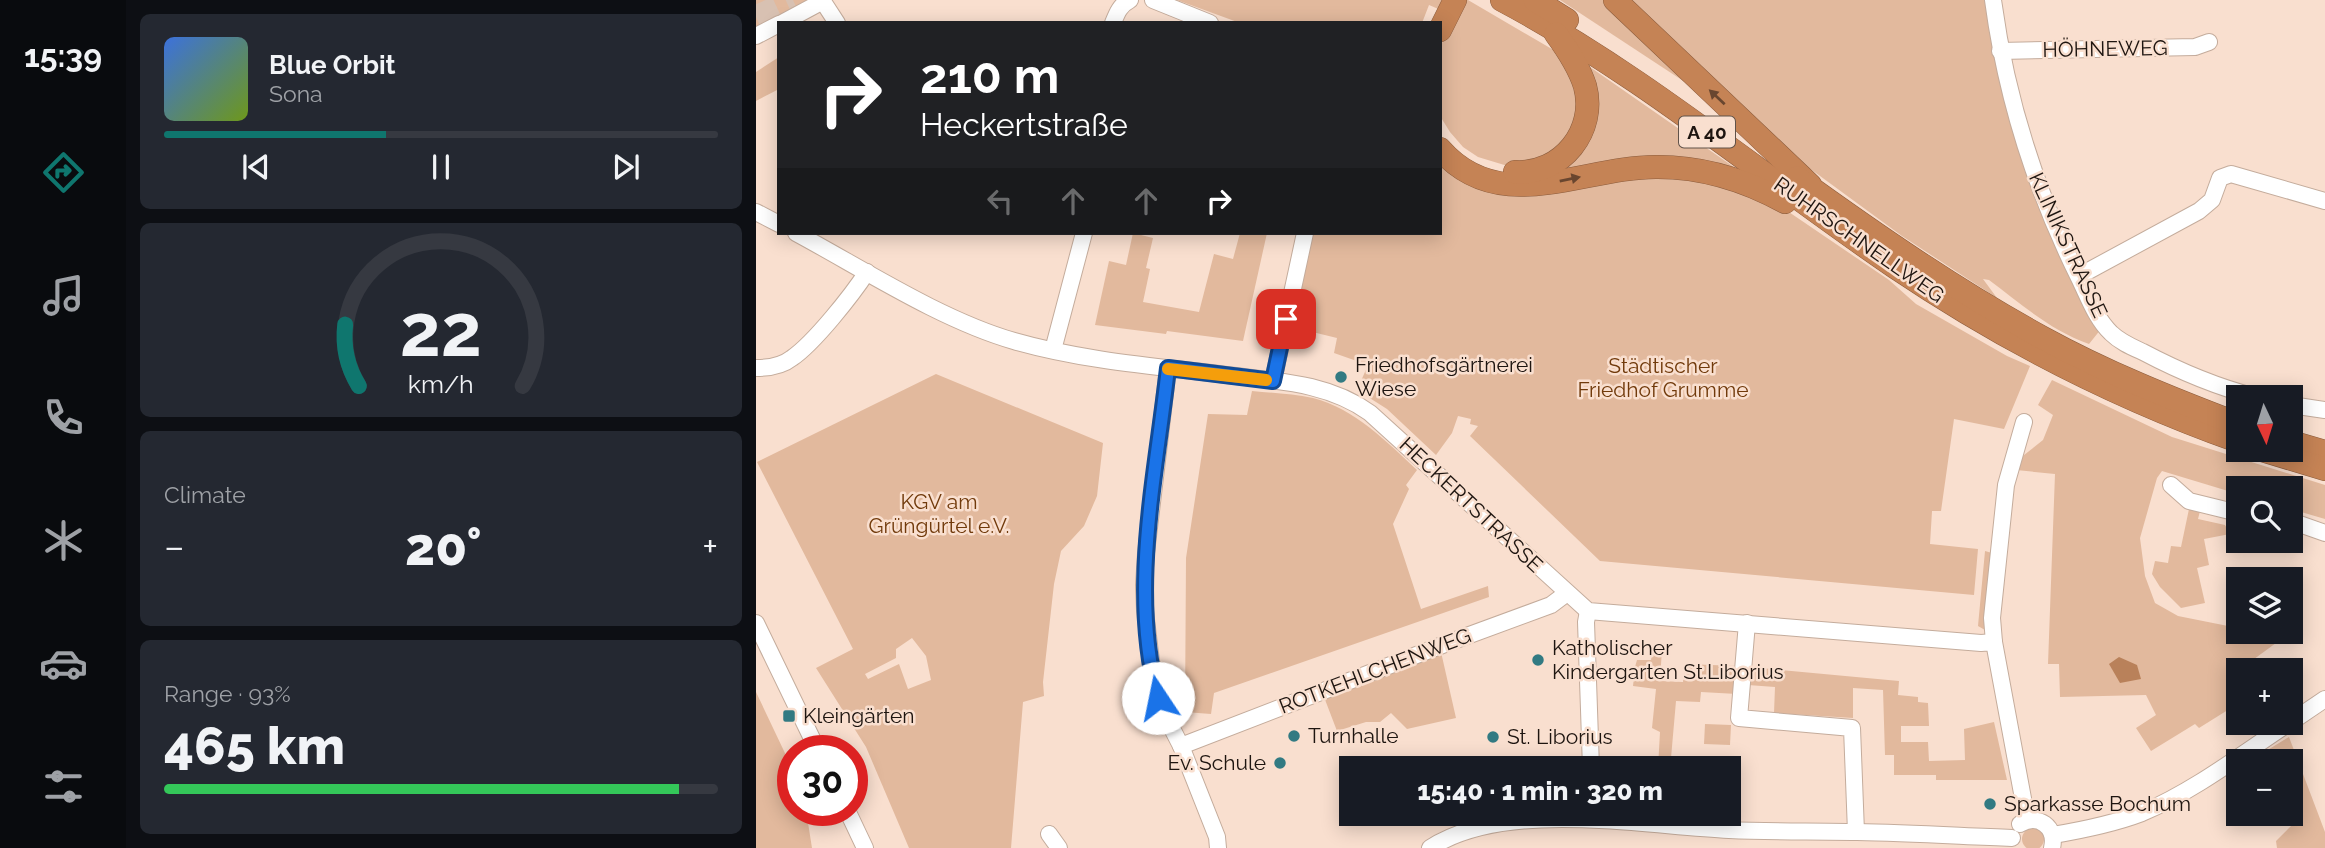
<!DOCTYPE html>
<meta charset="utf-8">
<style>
:root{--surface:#171b24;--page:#242831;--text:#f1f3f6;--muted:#9ea1a6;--line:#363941;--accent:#0f766e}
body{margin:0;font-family:Raleway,sans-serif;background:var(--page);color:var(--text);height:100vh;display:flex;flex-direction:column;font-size:26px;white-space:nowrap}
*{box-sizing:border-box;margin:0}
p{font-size:23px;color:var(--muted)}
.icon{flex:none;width:38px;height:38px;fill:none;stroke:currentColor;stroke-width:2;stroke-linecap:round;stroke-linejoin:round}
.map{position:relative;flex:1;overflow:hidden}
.details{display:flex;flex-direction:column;gap:14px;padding:14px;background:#0d0f14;width:630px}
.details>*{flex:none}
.top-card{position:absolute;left:21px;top:21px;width:665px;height:214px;border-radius:0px;box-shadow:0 4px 18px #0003;background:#202124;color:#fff;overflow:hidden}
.needle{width:46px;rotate:176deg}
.controls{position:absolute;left:1470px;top:385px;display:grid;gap:14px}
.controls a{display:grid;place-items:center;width:77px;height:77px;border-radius:0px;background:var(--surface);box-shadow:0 4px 18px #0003;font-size:35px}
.speed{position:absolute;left:21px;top:735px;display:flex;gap:14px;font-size:35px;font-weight:700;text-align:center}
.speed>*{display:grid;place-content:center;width:91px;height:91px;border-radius:50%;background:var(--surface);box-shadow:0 4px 18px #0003;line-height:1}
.speed .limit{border:10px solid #d22;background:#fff;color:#111}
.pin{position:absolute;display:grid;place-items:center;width:60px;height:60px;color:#fff;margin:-30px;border-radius:14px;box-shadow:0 4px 10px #0006}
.me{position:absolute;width:77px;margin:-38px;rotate:349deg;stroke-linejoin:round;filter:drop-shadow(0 0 5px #0008)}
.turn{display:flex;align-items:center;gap:24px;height:147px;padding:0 28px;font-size:32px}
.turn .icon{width:91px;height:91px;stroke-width:2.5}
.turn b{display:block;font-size:49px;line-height:60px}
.lanes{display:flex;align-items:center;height:66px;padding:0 28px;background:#0003;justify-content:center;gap:35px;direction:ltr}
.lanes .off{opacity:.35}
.big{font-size:52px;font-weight:800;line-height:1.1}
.details .widget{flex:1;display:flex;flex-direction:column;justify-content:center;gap:10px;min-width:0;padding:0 24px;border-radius:10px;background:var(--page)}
.details .dial{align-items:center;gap:0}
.dial svg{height:182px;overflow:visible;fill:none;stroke:var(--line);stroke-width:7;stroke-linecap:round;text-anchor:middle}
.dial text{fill:var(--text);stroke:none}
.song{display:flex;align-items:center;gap:21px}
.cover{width:84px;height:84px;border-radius:10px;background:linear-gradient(135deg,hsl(220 70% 55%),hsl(80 70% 35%))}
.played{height:7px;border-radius:4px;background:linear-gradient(90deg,var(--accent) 40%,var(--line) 40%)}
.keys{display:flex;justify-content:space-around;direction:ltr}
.heat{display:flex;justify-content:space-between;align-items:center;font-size:38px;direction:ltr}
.charge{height:10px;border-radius:5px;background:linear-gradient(90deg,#34c759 93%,var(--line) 0)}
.trip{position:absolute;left:583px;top:756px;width:402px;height:70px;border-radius:0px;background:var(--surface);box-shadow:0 4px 18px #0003;font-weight:800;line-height:70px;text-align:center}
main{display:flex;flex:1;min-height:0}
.tab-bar{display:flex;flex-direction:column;width:126px;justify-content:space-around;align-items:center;background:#090b0e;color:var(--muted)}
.tab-bar .icon{width:49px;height:49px}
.tab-bar .active{color:var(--accent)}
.tab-bar b{font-size:32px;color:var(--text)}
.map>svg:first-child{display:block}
</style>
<main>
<nav class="tab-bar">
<b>15:39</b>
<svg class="icon active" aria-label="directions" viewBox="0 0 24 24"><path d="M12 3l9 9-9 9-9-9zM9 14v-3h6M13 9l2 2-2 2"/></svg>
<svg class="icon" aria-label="music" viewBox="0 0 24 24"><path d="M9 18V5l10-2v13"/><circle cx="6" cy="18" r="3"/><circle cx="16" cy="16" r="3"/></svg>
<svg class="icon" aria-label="phone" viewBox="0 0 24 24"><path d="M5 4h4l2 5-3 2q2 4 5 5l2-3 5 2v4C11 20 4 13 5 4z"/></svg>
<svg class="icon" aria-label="climate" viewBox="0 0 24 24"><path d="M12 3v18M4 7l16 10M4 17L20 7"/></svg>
<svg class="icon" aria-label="car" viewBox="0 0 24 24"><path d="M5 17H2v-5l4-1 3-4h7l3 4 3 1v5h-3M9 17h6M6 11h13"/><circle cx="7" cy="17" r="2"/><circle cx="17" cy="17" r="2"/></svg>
<svg class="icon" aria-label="filters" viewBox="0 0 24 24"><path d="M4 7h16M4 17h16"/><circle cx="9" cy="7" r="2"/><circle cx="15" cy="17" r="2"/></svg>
</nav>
<section class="details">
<div class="widget">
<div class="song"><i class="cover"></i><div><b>Blue Orbit</b><p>Sona</p></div></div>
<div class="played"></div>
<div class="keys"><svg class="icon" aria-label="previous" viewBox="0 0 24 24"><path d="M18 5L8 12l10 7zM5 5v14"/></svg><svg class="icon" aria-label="pause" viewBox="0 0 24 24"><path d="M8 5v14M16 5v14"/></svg><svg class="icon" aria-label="next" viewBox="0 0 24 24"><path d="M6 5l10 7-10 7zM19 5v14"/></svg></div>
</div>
<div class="widget dial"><svg viewBox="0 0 100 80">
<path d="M14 69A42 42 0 1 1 86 69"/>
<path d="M14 69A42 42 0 0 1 8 42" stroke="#0f766e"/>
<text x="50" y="56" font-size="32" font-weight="700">22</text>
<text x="50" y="72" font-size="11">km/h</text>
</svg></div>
<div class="widget"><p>Climate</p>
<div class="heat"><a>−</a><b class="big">20°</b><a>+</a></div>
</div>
<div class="widget"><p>Range · 93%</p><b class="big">465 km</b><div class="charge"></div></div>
</section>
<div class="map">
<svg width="1569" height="848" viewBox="0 0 1569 848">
<rect width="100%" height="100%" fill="#f9dfcf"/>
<g fill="#e2b99d" fill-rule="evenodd">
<polygon points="0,0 69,0 0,33"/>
<polygon points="421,0 712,0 801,52 809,61 825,112 800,155 755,167 722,157 707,147 694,132 684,116 684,47 699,16 673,5 666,23 484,23"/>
<polygon points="804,0 852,0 941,90"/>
<path d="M869,0H1232L1246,85L1345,329L1333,344C1294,330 1265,304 1233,280L1227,279L1241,298L1146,236L1015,140Z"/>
<polygon points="23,57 23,89 0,101 0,72"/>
<polygon points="821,58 998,181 796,171 819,152"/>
<polygon points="684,158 700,173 938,175 1024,206 1133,280 1160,304 1251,356 1274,366 1248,429 1198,419 1185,511 1176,511 1174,544 1222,549 1218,595 844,561 714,436 722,426 714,424 715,419 702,416 696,433 680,455 631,409 601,390 612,365 578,353 581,338 536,327 556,233 684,233"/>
<polygon points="377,233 397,238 390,268 394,269 387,302 443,312 458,254 477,259 484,233 495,235 511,233 487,341 411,331 410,334 339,325 353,261 370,265"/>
<path d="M180,374L347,443L341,496L328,526L305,551L298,584L287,682L288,696L267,702L255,848H153L110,747L60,668L97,649L1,462ZM156,638L170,656L175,680L152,689L143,664L112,679L109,674L140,658V649Z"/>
<polygon points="1296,380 1416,437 1569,485 1569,519 1535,509 1535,488 1482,488 1482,494 1406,471 1401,478 1384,538 1389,576 1399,603 1422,616 1482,628 1482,632 1505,632 1520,643 1479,673 1482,677 1482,701 1474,706 1475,708 1443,728 1439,724 1395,751 1380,728 1400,715 1390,695 1304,697 1303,664 1292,664 1299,474 1260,470 1263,459 1287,440 1297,415 1282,405"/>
<path d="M496,391C517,393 537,394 557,398C599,409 630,441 661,470L650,485L653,489L637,524L665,609L732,586L733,597L458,693L455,714L429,712L430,558L452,414L491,415Z"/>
<polygon points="1433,509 1444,511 1442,519 1469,525 1474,534 1448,539 1453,565 1441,568 1449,603 1425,608 1404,587 1396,574 1399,561 1412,563 1415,546 1425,547"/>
<polygon points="1229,551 1236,553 1229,630 1222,626"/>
<polygon points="897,647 906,648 904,681 927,682 929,664 982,666 981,694 945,692 944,702 920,701 915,758 926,760 926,766 938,767 939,759 945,760 944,768 902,768 904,732 896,728 900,689 877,686 878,677 870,676 870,667 879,667 881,660 895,660"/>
<polygon points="685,652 700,718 651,729 635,713 624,722 610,722 581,731 568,697"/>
<polygon points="994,667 1143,681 1142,695 1162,697 1162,702 1172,703 1173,726 1145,726 1145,742 1172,742 1173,761 1209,760 1208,729 1238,722 1251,780 1180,780 1180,775 1138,775 1138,755 1129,755 1127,690 1097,688 1097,718 1018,713 1019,687 992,685"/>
<polygon points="0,692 37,770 37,810 50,810 56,848 0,848"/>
<polygon points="949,724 975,725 974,745 948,744"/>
<polygon points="1533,737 1569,832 1569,848 1521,848 1520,841 1538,823 1535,813 1535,761 1516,761 1510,751"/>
<circle cx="1277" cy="839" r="11"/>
</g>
<polygon fill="#b9815a" points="1363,657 1381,665 1385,679 1364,683 1353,664"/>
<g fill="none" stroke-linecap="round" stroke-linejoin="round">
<polyline stroke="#d8c1b2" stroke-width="23" stroke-dasharray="23 11" stroke-linecap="butt" points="0,17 37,0"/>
<g stroke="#c4ac9c" stroke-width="18">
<g id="minor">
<polyline points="66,0 81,23"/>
<polyline points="397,0 454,23"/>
<path d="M1237,0C1250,97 1280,191 1323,278C1332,296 1340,319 1355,333C1364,342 1376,347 1387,352C1423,371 1461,387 1500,397"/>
<polyline points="26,23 67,1"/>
<path d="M357,23C361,13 364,5 374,0"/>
<polyline points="0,36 23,24"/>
<polyline points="1244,51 1439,47 1453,42"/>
<polyline points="0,212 23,224"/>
<path d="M40,233C107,269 185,320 258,341C324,360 395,366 463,374C515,381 570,381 614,413L832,611L1225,643L1238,642L1271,820"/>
<polyline points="1323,276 1443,211 1456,200 1464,178 1475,174 1569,201"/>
<polyline points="297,350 328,233"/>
<path d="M0,368C13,368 26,366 36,358C58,343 96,295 111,272"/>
<polyline points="412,368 390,553 388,585 389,611 395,661 404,705 425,746 461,837 462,848"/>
<polyline points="517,381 549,233"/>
<polyline points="1535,405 1569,410"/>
<polyline points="1415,485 1433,501 1482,513"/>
<polyline points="1535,521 1569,533"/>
<polyline points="832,611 830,622 835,768"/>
<polyline points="0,623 62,751"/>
<polyline points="991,623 983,718 1096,728 1100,832"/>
<polyline points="1238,642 1236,618 1250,485 1268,422"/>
<polyline points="1535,722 1569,699"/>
<polyline points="425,746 689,644 795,605 811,593"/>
<polyline points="91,810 109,848"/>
<path d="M1264,824C1282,813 1301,827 1296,848"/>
<polyline points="293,834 303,848"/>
<path d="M1297,835C1327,830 1357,824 1386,813C1438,791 1486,754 1533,723"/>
<path d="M674,848C750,799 885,826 973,830C1015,832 1058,831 1101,832C1153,833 1204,836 1256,838"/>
</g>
</g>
<g stroke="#8b5c3d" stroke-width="24">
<g id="highway">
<path d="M746,0C886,74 1008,178 1139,267C1246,339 1361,398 1482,441"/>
<polyline points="779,0 811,20"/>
<polyline points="859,0 1054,185"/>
<polyline points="684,30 699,0"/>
<path d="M684,149C744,218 827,166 902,167C947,167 989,180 1029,202"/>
<path d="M759,172C806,175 841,130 829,86C823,67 811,49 800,34"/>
<path d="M1041,178C1120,235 1201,291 1287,338C1349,372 1416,399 1482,424"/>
<polyline points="1535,442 1569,452"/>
<polyline points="1506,450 1569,469"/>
</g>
</g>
<use href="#minor" stroke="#fff" stroke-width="16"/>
<use href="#highway" stroke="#c58355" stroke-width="23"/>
</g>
<defs><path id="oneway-solid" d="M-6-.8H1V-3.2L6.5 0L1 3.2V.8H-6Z" transform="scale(1.75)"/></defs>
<g fill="#69462f">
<use href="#oneway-solid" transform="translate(961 97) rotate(-137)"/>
<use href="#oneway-solid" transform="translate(814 179) rotate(-12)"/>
</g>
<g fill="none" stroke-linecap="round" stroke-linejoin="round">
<g stroke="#114b97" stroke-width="18">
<path id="route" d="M402,698C373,591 400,476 412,368L517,381L530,319"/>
</g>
<use href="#route" stroke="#1a73e8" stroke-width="12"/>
<polyline stroke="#f59e0b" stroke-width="12" points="412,369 510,380"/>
</g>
<g fill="#327a82" stroke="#f9dfcf" stroke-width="2.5">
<circle cx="585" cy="377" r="7"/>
<circle cx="782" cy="660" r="7"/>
<rect x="26" y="709" width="14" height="14" rx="3.5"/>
<circle cx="538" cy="736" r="7"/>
<circle cx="737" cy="737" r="7"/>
<circle cx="524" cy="763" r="7"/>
<circle cx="1234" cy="804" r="7"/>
</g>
<g text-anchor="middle" stroke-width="5" stroke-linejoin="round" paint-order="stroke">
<rect fill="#f9dfcf" stroke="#605249" stroke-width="2" x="923" y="116.5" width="56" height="31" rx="5"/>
<g font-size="19" font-weight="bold" fill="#1e1510">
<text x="951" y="139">A 40</text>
</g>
<g font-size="21" fill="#1e1510" stroke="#f9dfcf">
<text transform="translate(1349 49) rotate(-1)" y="7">HÖHNEWEG</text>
<text transform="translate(1103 240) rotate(35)" y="7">RUHRSCHNELLWEG</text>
<text transform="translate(1312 245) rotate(65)" y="7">KLINIKSTRASSE</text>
<text transform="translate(715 505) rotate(43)" y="7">HECKERTSTRASSE</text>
<text transform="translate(619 671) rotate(-21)" y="7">ROTKEHLCHENWEG</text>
</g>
<g font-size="21" fill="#1e1510" stroke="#f9dfcf" text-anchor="start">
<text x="599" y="372">Friedhofsgärtnerei<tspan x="599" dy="24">Wiese</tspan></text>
<text x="796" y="655">Katholischer<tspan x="796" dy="24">Kindergarten St.Liborius</tspan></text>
<text x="47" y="723">Kleingärten</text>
<text x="552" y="743">Turnhalle</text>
<text x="751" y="744">St. Liborius</text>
<text x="510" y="770" text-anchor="end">Ev. Schule</text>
<text x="1248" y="811">Sparkasse Bochum</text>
</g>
<g font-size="21" fill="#713a0b" stroke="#f9dfcf">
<text x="907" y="373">Städtischer<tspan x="907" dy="24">Friedhof Grumme</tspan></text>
<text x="183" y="509">KGV am<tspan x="183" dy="24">Grüngürtel e.V.</tspan></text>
</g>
</g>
</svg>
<div class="controls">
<a><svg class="needle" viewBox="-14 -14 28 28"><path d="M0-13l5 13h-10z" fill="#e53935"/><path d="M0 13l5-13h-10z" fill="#9ea1a6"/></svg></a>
<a><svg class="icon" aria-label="search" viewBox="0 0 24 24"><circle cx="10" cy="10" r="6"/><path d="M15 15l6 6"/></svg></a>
<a><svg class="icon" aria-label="layers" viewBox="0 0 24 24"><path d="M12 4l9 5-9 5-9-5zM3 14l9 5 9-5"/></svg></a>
<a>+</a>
<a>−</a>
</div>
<div class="speed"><div class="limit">30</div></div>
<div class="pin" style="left:530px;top:319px;background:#d93025"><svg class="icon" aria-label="arrive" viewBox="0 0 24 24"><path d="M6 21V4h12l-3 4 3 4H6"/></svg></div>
<svg class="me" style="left:402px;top:698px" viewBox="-20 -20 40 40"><circle r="19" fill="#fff"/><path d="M0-13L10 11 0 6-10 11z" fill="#1a73e8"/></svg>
<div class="trip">15:40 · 1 min · 320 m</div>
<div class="top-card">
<div class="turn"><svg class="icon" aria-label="right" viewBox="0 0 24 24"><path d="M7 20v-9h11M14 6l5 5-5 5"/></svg><div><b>210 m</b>Heckertstraße</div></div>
<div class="lanes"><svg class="icon off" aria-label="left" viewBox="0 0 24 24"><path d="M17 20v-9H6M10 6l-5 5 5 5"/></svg><svg class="icon off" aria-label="ahead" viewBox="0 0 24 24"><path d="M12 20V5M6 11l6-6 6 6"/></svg><svg class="icon off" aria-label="ahead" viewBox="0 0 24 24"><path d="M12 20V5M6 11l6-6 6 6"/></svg><svg class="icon" aria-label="right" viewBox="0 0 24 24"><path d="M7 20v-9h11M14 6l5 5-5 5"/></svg></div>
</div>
</div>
</main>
